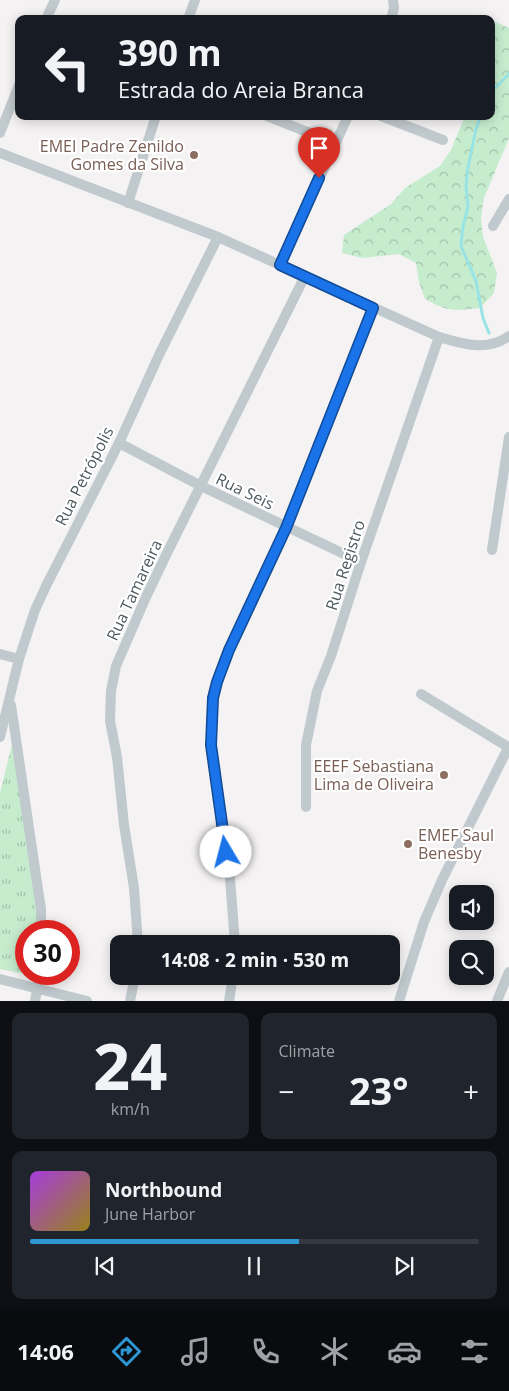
<!DOCTYPE html>
<meta charset="utf-8">
<style>
:root{--surface:#171b24;--page:#20242c;--text:#f1f3f6;--muted:#9ea1a6;--line:#363941;--accent:#2d96d3}
body{margin:0;font-family:"Open Sans",sans-serif;background:var(--page);color:var(--text);height:100vh;display:flex;flex-direction:column;font-size:19px;white-space:nowrap}
*{box-sizing:border-box;margin:0}
p{font-size:16px;color:var(--muted)}
.icon{flex:none;width:28px;height:28px;fill:none;stroke:currentColor;stroke-width:2;stroke-linecap:round;stroke-linejoin:round}
.map{position:relative;height:1001px;overflow:hidden}
.drawer{display:flex;flex-direction:column;gap:12px;padding:12px;background:#0d0f14;flex:1}
.drawer>*{flex:none}
.hud{position:absolute;left:15px;top:15px;width:480px;height:105px;border-radius:10px;box-shadow:0 2px 12px #0003;background:#171b24;color:var(--text);overflow:hidden}
.fabs{position:absolute;left:449px;top:885px;display:grid;gap:10px}
.fabs a{display:grid;place-items:center;width:45px;height:45px;border-radius:10px;background:var(--surface);box-shadow:0 2px 12px #0003;font-size:25px}
.speed{position:absolute;left:15px;top:920px;display:flex;gap:10px;font-size:25px;font-weight:700;text-align:center}
.speed>*{display:grid;place-content:center;width:65px;height:65px;border-radius:50%;background:var(--surface);box-shadow:0 2px 12px #0003;line-height:1}
.speed .limit{border:8px solid #d22;background:#fff;color:#111}
.pin{position:absolute;display:grid;place-items:center;width:42px;height:42px;color:#fff;margin:-51px -21px;border-radius:50% 50% 50% 0;rotate:-45deg;box-shadow:0 0 5px #0007}
.pin .icon{rotate:45deg}
.me{position:absolute;width:55px;margin:-28px;rotate:352deg;stroke-linejoin:round;filter:drop-shadow(0 0 4px #0008)}
.turn{display:flex;align-items:center;gap:18px;height:105px;padding:0 20px;font-size:22px}
.turn .icon{width:65px;height:65px;stroke-width:2.5}
.turn b{display:block;font-size:35px;line-height:42px}
.big{font-size:38px;font-weight:700;line-height:1.1}
.drawer .widget{flex:1;display:flex;flex-direction:column;justify-content:center;gap:8px;min-width:0;padding:0 18px;border-radius:10px;background:var(--page)}
.drawer .dial{align-items:center;gap:0}
.dial b{font-size:65px;line-height:1}
.song{display:flex;align-items:center;gap:15px}
.cover{width:60px;height:60px;border-radius:8px;background:linear-gradient(135deg,hsl(280 70% 55%),hsl(50 70% 35%))}
.played{height:5px;border-radius:2px;background:linear-gradient(90deg,var(--accent) 60%,var(--line) 60%)}
.keys{display:flex;justify-content:space-around;direction:ltr}
.heat{display:flex;justify-content:space-between;align-items:center;font-size:28px;direction:ltr}
.drawer .tiles{flex:1;display:grid;gap:12px;grid-template-columns:1fr 1fr}
.widget:last-child{grid-column:span 2}
.trip{position:absolute;left:110px;top:935px;width:290px;height:50px;border-radius:10px;background:var(--surface);box-shadow:0 2px 12px #0003;font-weight:700;line-height:50px;text-align:center}
.dock{display:flex;height:80px;justify-content:space-around;align-items:center;background:#090b0e;color:var(--muted)}
.dock .icon{width:35px;height:35px}
.dock .on{color:var(--accent)}
.dock b{font-size:22px;color:var(--text)}
.map>svg:first-child{display:block}
</style>
<div class="map">
<svg width="509" height="1001" viewBox="0 0 509 1001">
<defs>
<pattern id="forest-crowns" width="20" height="18" patternUnits="userSpaceOnUse" patternTransform="scale(1.25)"><rect width="20" height="18" fill="#c6ecce"/><path d="M2 6a3 3 0 1 1 6 0M12 15a3 3 0 1 1 6 0" fill="none" stroke="#a3c2aa"/></pattern>
<pattern id="park-tufts" width="24" height="20" patternUnits="userSpaceOnUse" patternTransform="scale(1.25)"><rect width="24" height="20" fill="#c6ecce"/><path d="M3 7l-1-3M5 7V3M7 7l1-3M15 17l-1-3M17 17v-4M19 17l1-3" fill="none" stroke="#a3c2aa"/></pattern>
</defs>
<rect width="100%" height="100%" fill="#f4f2f3"/>
<path fill="url(#forest-crowns)" d="M491,20L509,28V138L484,198L481,217L483,237L497,273L494,293L480,308C455,311 448,312 425,299L419,282L416,263L399,254L362,258L342,253L344,235L391,204L405,188L440,166L451,150L465,116H491Z"/>
<polygon fill="url(#park-tufts)" points="18,720 40,931 26,931 26,974 42,974 42,978 0,969 0,793"/>
<g fill="none" stroke-linecap="round" stroke-linejoin="round">
<g stroke="#98e3e4" stroke-width="3">
<polyline points="491,92 509,74"/>
<polyline points="481,116 476,129 468,167 466,186 468,207 463,226 461,246 476,281 483,318 489,333"/>
</g>
<g stroke="#c0c9cd" stroke-width="10">
<polyline points="46,19 55,0"/>
<polyline points="188,19 195,0"/>
<polyline points="391,19 394,8 393,0"/>
<polyline points="267,116 335,143"/>
<polyline points="381,116 443,140"/>
<polyline points="0,133 19,85"/>
<path d="M0,153L218,237L439,337C463,344 487,352 509,336"/>
<polyline points="128,203 156,116"/>
<polyline points="493,226 509,199"/>
<polyline points="280,265 348,116"/>
<polyline points="119,443 201,486 361,562"/>
<polyline points="492,550 509,437"/>
<polyline points="0,654 19,659"/>
<polyline points="421,694 508,747"/>
<polyline points="11,705 36,876 41,909 41,931"/>
<polyline points="0,737 19,659 35,610 46,586 119,443 159,355 218,237"/>
<polyline points="306,807 306,745 317,691 331,656 361,562 439,337"/>
<polyline points="138,944 134,888 124,825 117,757 110,721 111,691 116,666 146,597 167,553 305,276"/>
<polyline points="235,944 230,878 212,755 211,734 213,698 220,671 229,650 286,528 373,308"/>
<polyline points="0,979 87,1001"/>
<polyline points="35,1001 40,974"/>
<polyline points="130,1001 135,976"/>
<polyline points="229,1001 233,976"/>
<polyline points="399,1001 424,922 442,880 509,746"/>
<polyline points="497,1001 509,972"/>
</g>
</g>
<g fill="none" stroke-linecap="round" stroke-linejoin="round">
<g stroke="#114b97" stroke-width="12">
<polyline id="route" points="226,852 211,745 213,698 217,682 229,650 286,528 373,308 280,265 319,178"/>
</g>
<use href="#route" stroke="#1a73e8" stroke-width="9"/>
</g>
<g fill="#8d6e63" stroke="#fff" stroke-width="2">
<circle cx="194" cy="155" r="5"/>
<circle cx="444" cy="775" r="5"/>
<circle cx="408" cy="844" r="5"/>
</g>
<g text-anchor="middle" stroke-width="4.5" stroke-linejoin="round" paint-order="stroke">
<g font-size="16" fill="#785e54" stroke="#fff" text-anchor="end">
<text x="184" y="152">EMEI Padre Zenildo<tspan x="184" dy="18">Gomes da Silva</tspan></text>
<text x="434" y="772">EEEF Sebastiana<tspan x="434" dy="18">Lima de Oliveira</tspan></text>
<text x="418" y="841" text-anchor="start">EMEF Saul<tspan x="418" dy="18">Benesby</tspan></text>
</g>
<g font-size="16" fill="#4c595e" stroke="#fff">
<text transform="translate(84 476) rotate(-63)" y="6">Rua Petrópolis</text>
<text transform="translate(245 491) rotate(26)" y="6">Rua Seis</text>
<text transform="translate(345 565) rotate(-72)" y="6">Rua Registro</text>
<text transform="translate(134 590) rotate(-65)" y="6">Rua Tamareira</text>
</g>
</g>
</svg>
<div class="fabs">
<a><svg class="icon" aria-label="sound" viewBox="0 0 24 24"><path d="M4 9h4l5-4v14l-5-4H4zM17 9q2 3 0 6"/></svg></a>
<a><svg class="icon" aria-label="search" viewBox="0 0 24 24"><circle cx="10" cy="10" r="6"/><path d="M15 15l6 6"/></svg></a>
</div>
<div class="speed"><div class="limit">30</div></div>
<div class="pin" style="left:319px;top:178px;background:#d93025"><svg class="icon" aria-label="arrive" viewBox="0 0 24 24"><path d="M6 21V4h12l-3 4 3 4H6"/></svg></div>
<svg class="me" style="left:226px;top:852px" viewBox="-20 -20 40 40"><circle r="19" fill="#fff"/><path d="M0-13L10 11 0 6-10 11z" fill="#1a73e8"/></svg>
<div class="trip">14:08 · 2 min · 530 m</div>
<div class="hud">
<div class="turn"><svg class="icon" aria-label="left" viewBox="0 0 24 24"><path d="M17 20v-9H6M10 6l-5 5 5 5"/></svg><div><b>390 m</b>Estrada do Areia Branca</div></div>
</div>
</div>
<section class="drawer">
<div class="tiles">
<div class="widget dial"><b>24</b><p>km/h</p></div>
<div class="widget"><p>Climate</p>
<div class="heat"><a>−</a><b class="big">23°</b><a>+</a></div>
</div>
<div class="widget">
<div class="song"><i class="cover"></i><div><b>Northbound</b><p>June Harbor</p></div></div>
<div class="played"></div>
<div class="keys"><svg class="icon" aria-label="previous" viewBox="0 0 24 24"><path d="M18 5L8 12l10 7zM5 5v14"/></svg><svg class="icon" aria-label="pause" viewBox="0 0 24 24"><path d="M8 5v14M16 5v14"/></svg><svg class="icon" aria-label="next" viewBox="0 0 24 24"><path d="M6 5l10 7-10 7zM19 5v14"/></svg></div>
</div>
</div>
</section>
<nav class="dock">
<b>14:06</b>
<svg class="icon on" aria-label="directions" viewBox="0 0 24 24"><path d="M12 3l9 9-9 9-9-9zM9 14v-3h6M13 9l2 2-2 2"/></svg>
<svg class="icon" aria-label="music" viewBox="0 0 24 24"><path d="M9 18V5l10-2v13"/><circle cx="6" cy="18" r="3"/><circle cx="16" cy="16" r="3"/></svg>
<svg class="icon" aria-label="phone" viewBox="0 0 24 24"><path d="M5 4h4l2 5-3 2q2 4 5 5l2-3 5 2v4C11 20 4 13 5 4z"/></svg>
<svg class="icon" aria-label="climate" viewBox="0 0 24 24"><path d="M12 3v18M4 7l16 10M4 17L20 7"/></svg>
<svg class="icon" aria-label="car" viewBox="0 0 24 24"><path d="M5 17H2v-5l4-1 3-4h7l3 4 3 1v5h-3M9 17h6M6 11h13"/><circle cx="7" cy="17" r="2"/><circle cx="17" cy="17" r="2"/></svg>
<svg class="icon" aria-label="filters" viewBox="0 0 24 24"><path d="M4 7h16M4 17h16"/><circle cx="9" cy="7" r="2"/><circle cx="15" cy="17" r="2"/></svg>
</nav>
